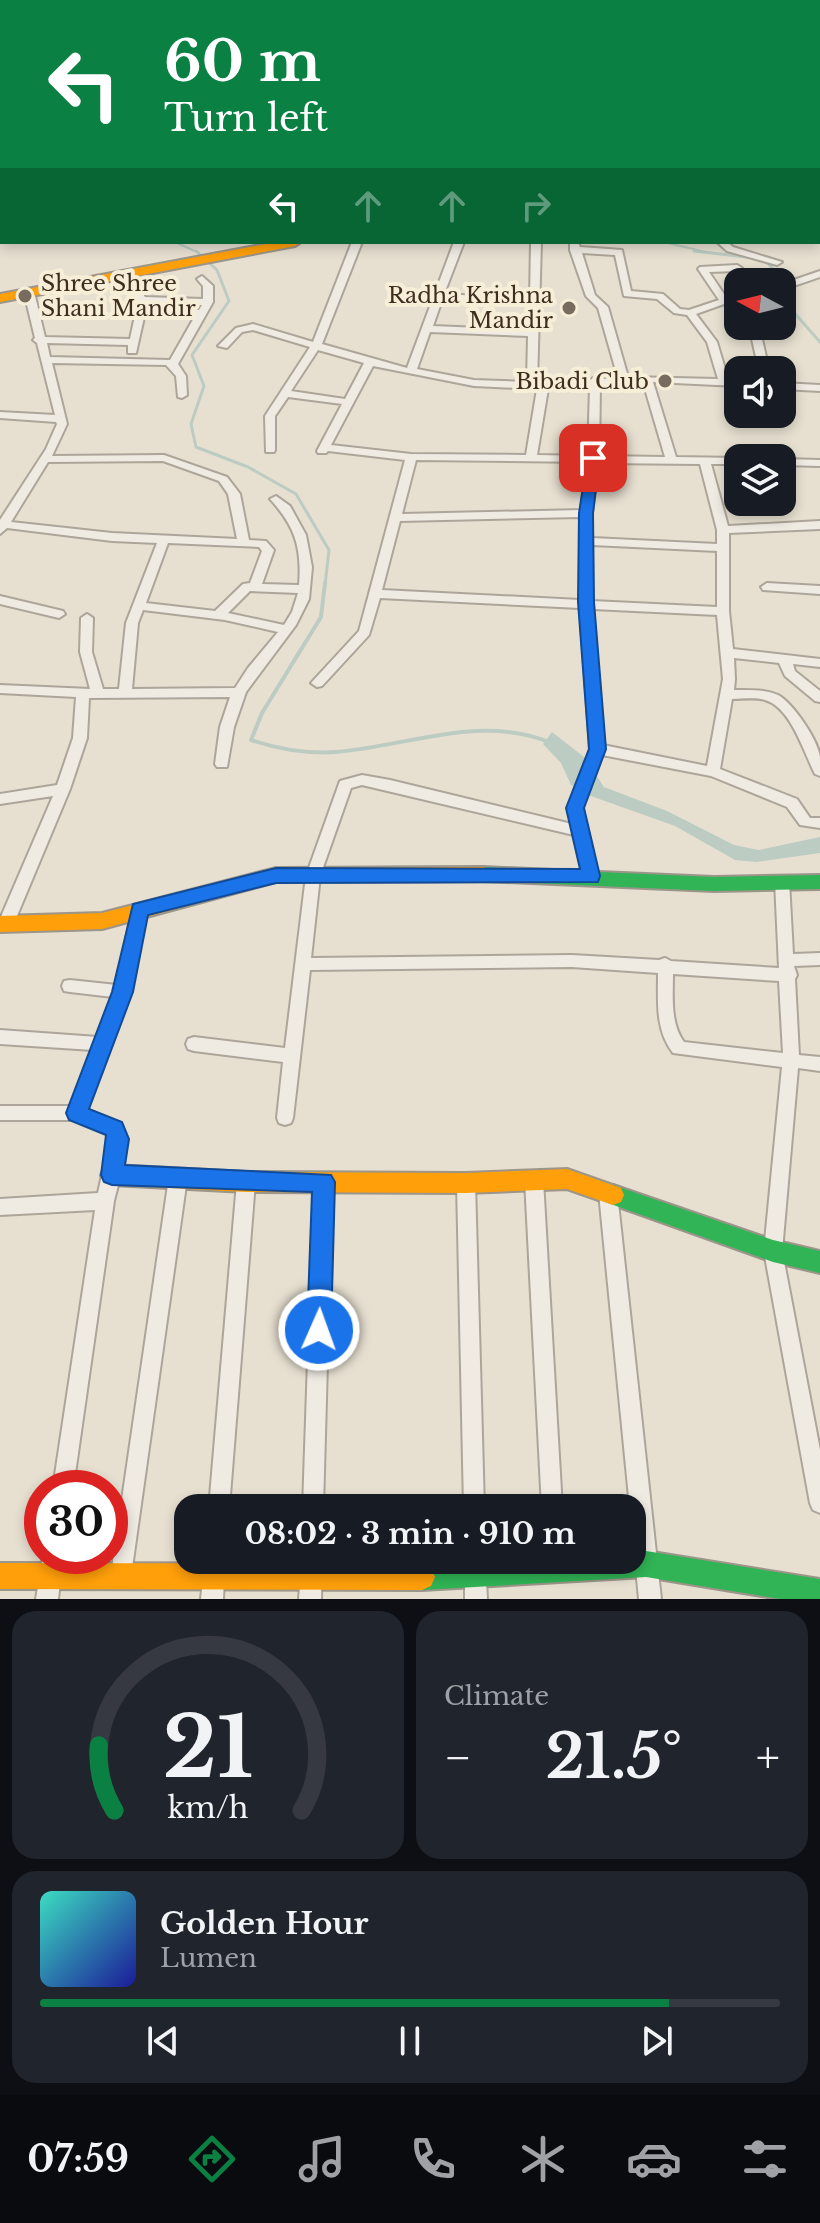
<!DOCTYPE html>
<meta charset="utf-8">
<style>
:root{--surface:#171b24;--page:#20242c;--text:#f1f3f6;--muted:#9ea1a6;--line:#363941;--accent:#0b8043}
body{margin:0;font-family:"Libre Baskerville",serif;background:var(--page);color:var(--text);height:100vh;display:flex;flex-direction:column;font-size:30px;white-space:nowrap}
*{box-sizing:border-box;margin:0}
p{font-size:26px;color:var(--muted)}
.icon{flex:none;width:44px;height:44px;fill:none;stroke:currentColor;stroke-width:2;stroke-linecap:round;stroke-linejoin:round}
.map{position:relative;height:1599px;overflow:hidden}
.panel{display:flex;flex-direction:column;gap:12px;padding:12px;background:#0d0f14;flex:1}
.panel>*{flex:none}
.top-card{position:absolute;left:0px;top:0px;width:820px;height:244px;box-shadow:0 4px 12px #0003;background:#0b8043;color:#fff;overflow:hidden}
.needle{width:52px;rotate:277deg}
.fabs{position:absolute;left:724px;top:268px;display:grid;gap:16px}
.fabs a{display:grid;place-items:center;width:72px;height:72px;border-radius:16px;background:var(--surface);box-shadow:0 4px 12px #0003;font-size:40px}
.speed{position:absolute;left:24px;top:1470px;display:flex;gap:16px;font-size:40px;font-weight:700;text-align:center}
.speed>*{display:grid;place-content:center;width:104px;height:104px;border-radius:50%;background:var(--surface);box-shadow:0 4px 12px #0003;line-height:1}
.speed .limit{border:12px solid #d22;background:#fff;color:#111}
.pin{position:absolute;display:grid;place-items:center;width:68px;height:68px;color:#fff;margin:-34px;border-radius:16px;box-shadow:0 4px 12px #0006}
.me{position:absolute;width:88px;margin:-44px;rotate:2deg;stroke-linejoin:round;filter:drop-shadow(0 0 6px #0008)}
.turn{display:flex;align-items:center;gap:28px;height:168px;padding:0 32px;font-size:36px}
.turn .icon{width:104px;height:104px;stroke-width:2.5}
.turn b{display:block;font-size:56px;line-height:68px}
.lanes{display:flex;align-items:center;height:76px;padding:0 32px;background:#0003;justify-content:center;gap:40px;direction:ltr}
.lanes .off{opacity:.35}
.big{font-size:60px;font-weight:700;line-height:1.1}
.panel .tile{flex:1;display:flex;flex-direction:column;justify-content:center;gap:12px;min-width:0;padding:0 28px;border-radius:24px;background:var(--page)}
.panel .dial{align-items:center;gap:0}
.dial svg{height:208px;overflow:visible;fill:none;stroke:var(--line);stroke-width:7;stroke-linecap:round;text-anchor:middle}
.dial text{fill:var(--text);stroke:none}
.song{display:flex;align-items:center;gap:24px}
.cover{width:96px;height:96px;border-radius:12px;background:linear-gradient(135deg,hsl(170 70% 55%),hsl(240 70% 35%))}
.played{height:8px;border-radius:4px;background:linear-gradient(90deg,var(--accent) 85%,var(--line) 85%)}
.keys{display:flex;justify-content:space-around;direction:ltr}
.heat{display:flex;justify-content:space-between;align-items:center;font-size:44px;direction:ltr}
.panel .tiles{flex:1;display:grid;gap:12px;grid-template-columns:1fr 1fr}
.tile:last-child{grid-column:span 2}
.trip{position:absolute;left:174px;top:1494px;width:472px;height:80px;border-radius:24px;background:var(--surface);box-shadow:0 4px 12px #0003;font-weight:700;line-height:80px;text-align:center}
.menu{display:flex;height:128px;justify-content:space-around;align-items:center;background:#090b0e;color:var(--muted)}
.menu .icon{width:56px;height:56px}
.menu .active{color:var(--accent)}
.menu b{font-size:36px;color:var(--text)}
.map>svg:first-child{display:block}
</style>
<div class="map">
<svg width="820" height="1599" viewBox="0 0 820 1599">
<rect width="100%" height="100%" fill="#e7e0d1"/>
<polygon fill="#bcccc2" points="552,732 584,757 604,787 667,811 734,845 759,850 820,837 820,853 756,862 735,860 675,826 588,795 571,785 561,763 543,744"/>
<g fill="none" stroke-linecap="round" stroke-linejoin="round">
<g stroke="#bcccc2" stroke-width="2">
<polyline points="175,242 199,253"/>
<polyline points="663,242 711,253"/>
</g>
<g stroke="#bcccc2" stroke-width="3">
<polyline points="196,251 217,270 229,301 192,355 204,386 191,424 196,447 248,467 296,494 329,550 325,585"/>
<polyline points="694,251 755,258"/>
<polyline points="767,262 788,287 790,308 820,342"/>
</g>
<path stroke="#bcccc2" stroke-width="4" d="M325,583L321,617L262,713L251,740C278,749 307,754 336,752C409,746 478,714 549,742"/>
<g stroke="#ada599" stroke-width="4">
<g id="street">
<polygon points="22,0 49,0 46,2 19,2"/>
<polygon points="179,0 197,0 194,2"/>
<polygon points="705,0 712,0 713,2 706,2"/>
<rect x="0" y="4" width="2" height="4"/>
<rect x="0" y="25" width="2" height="4"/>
<rect x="0" y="71" width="2" height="4"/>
<rect x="0" y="123" width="2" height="4"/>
<rect x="0" y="136" width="2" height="6"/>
<rect x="0" y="162" width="2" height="6"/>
<polygon points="2,187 2,194 0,195 0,188"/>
<path d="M352,242H362L322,344L407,368L454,242H464L444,294L530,299L531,242H541L537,383L590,380L595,377L600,379L618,378L598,308L586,296L570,250V242H578L580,247L622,250L631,291L663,294L680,309L689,310L719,300L698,269L700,267L737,265L742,268L737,271L709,272L726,297L738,293V299L696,314L717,342L728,379L738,380V386L653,382L676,457L739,458L738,464H711L728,526L820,521V529L729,533V611L733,649L820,659V667L793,664L795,671L820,691V702L815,701L785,676L779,663L734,658L735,679L734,690C748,690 764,689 778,695C793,703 818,740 820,757C820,763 820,770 820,776L815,774C804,753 791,707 765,700C755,697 743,699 732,699L720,769L797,799L810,818H820V828L800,825L787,807L711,776L602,755L582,808L598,876L596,880H586L584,876L574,835L362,785L351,788L320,876L311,958L572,955L659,960L665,958L671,961L779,968L775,881L777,877H787L789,881L793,954L820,953V965L794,966L797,975L795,979L799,1055L820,1057V1071L798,1068L782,1251L820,1450V1513L813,1510L810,1503L764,1251L782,1067L673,1053C655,1030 658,1001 658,973L572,967L310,970L293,1118L291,1123L285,1125L279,1123L277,1118L283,1062L194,1051L188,1049L186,1044L188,1039L194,1037L285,1048L306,876L340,781L362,775L390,780L572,824L568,808L590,749L580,608L380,598L369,635L322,686L317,687L311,683L359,631L405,460L328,451L326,453H318L317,451L342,404L288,397L275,416V450L274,452H266L265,416L310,347L253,330L242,332L227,348L218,346L236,328L253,324L313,342ZM582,253L615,255L624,296L657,299L674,313L687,315L707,342L718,379L628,377L608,307L595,295ZM442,300L529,305V330L433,326ZM430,332L528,336L527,382L474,380L417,369ZM318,350L364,363L345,399L291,391ZM373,366L474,386L537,389L526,455L411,454L331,445ZM643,382L665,457L599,456L600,385ZM590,386L588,456L537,455L548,389ZM416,460L587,462L581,510L402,514ZM598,463L700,464L717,530V544L592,538V513ZM580,517V600L382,590L400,521ZM592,545L717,551V607L592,601ZM593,609L717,615L723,679L707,766L603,745ZM673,974L779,981L783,1053L684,1042C670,1023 673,996 673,974Z"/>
<polygon points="717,242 727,242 733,247 782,262 777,265 727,251"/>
<polygon points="820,271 820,277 782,290 782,284"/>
<path d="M121,272H127L145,297L203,299V286L197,279L202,276L213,286V302L178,364L186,376L187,395L182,398L178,397L176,376L166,365L52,363L67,424L52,456L164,455L227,477L240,494L249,540L266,541L274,550L262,584L299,585C302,548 295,526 270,499L276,496L290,506L306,535L312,567L309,599L296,625L246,692L234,727L227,767H217L215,764L220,727L230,697L89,698L87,738L70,789L14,923L11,927H1L0,919L53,796L0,804V794L57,785L73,738L76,697L0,693V685L90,689L80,652L81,618L87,614L93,618L92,652L103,689H119L126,623L157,543L112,541L7,528L0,534V520L46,449L57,424L56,422L0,418V412L55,415L37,343L33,340L35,338L24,292L26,290L34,292L45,337L130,339L138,302L119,274ZM148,303L202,305L199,310L147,307ZM145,313L195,316L170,360L50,357L47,343L128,345V353H136ZM163,461L219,481L228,494L237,539L112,533L11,522L48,462ZM168,543L259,547L262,551L250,583L243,584L215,611L146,603ZM250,591L298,593L292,612L284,625L228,613ZM143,610L225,620L278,632L248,668L235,688L132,689L138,623Z"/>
<polygon points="749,326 759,326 769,370 759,370"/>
<polygon points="782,383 820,385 820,391 782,389"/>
<polygon points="782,459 820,460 820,466 782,465"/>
<polygon points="767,583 820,586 820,594 763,590 761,587"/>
<polygon points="0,596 63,611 65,614 59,618 0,604"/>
<path d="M139,904L144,906L146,910L131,992L87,1109L120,1124C131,1149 120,1175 114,1201L73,1488H53L95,1210L0,1215V1199L98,1193L110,1139L108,1134L76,1120H0V1106H71L93,1050L0,1044V1030L98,1037L113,997L70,992L64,991L62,986L64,981L70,980L117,985L132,910L134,906Z"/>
<polygon points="178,1170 184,1172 187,1178 131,1575 128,1582 121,1585 114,1582 111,1575 169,1178 172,1172"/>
<polygon points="534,1172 540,1174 543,1180 562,1508 542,1508 525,1180 528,1174"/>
<polygon points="246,1174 252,1176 255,1182 229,1508 209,1508 237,1182 240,1176"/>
<polygon points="323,1174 329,1176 332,1182 323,1508 303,1508 314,1182 317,1176"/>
<polygon points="466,1175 472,1177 475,1183 484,1508 464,1508 457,1183 460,1177"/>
<polygon points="608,1185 614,1187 617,1193 661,1599 639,1599 599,1193 602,1187"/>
<polygon points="43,1556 63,1556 58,1599 36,1599"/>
<polygon points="205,1560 225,1560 223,1599 201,1599"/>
<polygon points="302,1560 322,1560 321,1599 299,1599"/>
<polygon points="465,1560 485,1560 487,1599 465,1599"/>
</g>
</g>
<g stroke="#9c958a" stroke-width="4">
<g id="fast">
<polygon points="321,0 343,0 344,2 322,2"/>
<polygon points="715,0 820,0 820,4 714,2"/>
<rect x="818" y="230" width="2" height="8"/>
<polygon points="483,867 714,877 820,875 820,889 714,891 483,881 476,879 474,874 476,869"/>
<polygon points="613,1185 773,1240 820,1251 820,1273 773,1262 605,1202 602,1195 605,1188"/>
<polygon points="632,1551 646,1551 820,1579 820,1599 780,1599 646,1577 422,1590 413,1586 409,1577 413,1568 422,1564 484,1560 632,1560"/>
</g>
</g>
<g stroke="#9c958a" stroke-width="4">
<g id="slow">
<polygon points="276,242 301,242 295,246 0,302 0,294"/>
<polygon points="483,867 490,869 492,874 490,879 483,881 276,882 102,929 0,932 0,916 102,913 276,868"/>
<polygon points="112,1165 246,1172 466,1173 567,1169 621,1188 624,1195 621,1202 613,1205 567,1189 466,1193 246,1192 112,1185 104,1182 101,1175 104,1168"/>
<polygon points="0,1563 422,1564 431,1568 435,1577 431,1586 422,1590 0,1589"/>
</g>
</g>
<use href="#street" fill="#efebe3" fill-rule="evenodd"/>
<use href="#fast" fill="#30b455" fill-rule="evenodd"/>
<use href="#slow" fill="#ff9f0a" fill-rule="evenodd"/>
</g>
<polygon fill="#1a73e8" stroke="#114b97" stroke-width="2" points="588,455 600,458 593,513 594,602 606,749 584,808 600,876 598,882 276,883 148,915 133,992 89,1109 122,1122 129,1139 125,1165 331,1175 335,1182 331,1330 327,1339 319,1342 310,1339 307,1330 312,1192 112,1185 104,1182 101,1175 106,1135 69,1120 66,1113 112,992 133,904 276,868 580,869 566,808 589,749 578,602 579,513"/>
<g fill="#786c5e" stroke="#f7eed8" stroke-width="3">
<circle cx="25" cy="296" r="8"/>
<circle cx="569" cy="308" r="8"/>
<circle cx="665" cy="381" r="8"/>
</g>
<g text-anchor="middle" stroke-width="8" stroke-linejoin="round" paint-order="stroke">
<g font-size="22" fill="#3d2e20" stroke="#f7eed8" text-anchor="end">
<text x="41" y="291" text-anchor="start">Shree Shree<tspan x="41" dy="25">Shani Mandir</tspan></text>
<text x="553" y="303">Radha Krishna<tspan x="553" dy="25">Mandir</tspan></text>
<text x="649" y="389">Bibadi Club</text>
</g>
</g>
</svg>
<div class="fabs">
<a><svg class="needle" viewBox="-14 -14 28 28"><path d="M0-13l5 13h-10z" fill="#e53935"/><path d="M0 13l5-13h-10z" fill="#9ea1a6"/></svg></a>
<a><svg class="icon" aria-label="sound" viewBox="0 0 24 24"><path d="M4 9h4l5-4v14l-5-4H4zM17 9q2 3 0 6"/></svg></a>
<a><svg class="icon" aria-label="layers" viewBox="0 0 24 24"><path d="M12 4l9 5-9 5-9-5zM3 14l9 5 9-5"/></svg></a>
</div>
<div class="speed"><div class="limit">30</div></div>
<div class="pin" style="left:593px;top:458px;background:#d93025"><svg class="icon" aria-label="arrive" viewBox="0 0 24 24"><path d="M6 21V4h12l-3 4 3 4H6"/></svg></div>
<svg class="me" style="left:319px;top:1330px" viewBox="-20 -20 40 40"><circle r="17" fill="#1a73e8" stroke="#fff" stroke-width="3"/><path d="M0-11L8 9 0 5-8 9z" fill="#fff"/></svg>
<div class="trip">08:02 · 3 min · 910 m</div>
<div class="top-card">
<div class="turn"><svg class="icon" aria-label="left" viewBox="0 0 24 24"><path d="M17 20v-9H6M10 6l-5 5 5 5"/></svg><div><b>60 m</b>Turn left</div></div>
<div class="lanes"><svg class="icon" aria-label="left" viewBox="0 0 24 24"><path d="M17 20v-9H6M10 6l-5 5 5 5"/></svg><svg class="icon off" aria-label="ahead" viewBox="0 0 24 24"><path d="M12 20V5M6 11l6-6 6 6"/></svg><svg class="icon off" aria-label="ahead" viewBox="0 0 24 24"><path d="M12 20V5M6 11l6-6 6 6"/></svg><svg class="icon off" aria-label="right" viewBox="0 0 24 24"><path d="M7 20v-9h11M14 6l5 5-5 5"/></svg></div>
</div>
</div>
<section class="panel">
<div class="tiles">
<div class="tile dial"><svg viewBox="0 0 100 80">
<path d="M14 69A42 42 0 1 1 86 69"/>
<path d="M14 69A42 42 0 0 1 8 44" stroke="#0b8043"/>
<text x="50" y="56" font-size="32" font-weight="700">21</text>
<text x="50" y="72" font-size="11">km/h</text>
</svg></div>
<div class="tile"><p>Climate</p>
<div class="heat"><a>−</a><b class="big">21.5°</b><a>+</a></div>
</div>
<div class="tile">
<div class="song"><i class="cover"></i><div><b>Golden Hour</b><p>Lumen</p></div></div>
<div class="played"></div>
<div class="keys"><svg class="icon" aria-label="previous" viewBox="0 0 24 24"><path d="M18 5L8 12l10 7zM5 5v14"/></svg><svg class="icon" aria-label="pause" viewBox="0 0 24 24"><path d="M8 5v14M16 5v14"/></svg><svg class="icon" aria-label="next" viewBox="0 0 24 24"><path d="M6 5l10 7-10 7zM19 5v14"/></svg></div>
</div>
</div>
</section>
<nav class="menu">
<b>07:59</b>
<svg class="icon active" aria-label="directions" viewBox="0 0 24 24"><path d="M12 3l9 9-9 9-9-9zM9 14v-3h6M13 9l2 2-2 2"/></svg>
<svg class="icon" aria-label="music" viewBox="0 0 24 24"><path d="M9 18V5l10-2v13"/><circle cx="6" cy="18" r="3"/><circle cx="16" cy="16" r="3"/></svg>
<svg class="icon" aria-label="phone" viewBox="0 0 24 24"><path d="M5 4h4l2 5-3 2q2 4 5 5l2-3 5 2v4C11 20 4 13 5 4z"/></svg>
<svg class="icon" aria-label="climate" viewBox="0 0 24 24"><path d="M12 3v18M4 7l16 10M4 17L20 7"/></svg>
<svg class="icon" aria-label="car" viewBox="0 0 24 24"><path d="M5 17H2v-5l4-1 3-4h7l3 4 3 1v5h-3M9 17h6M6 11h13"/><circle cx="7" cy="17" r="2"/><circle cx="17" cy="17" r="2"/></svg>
<svg class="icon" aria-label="filters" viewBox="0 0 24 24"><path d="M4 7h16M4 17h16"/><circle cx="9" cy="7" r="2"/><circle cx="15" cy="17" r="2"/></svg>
</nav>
